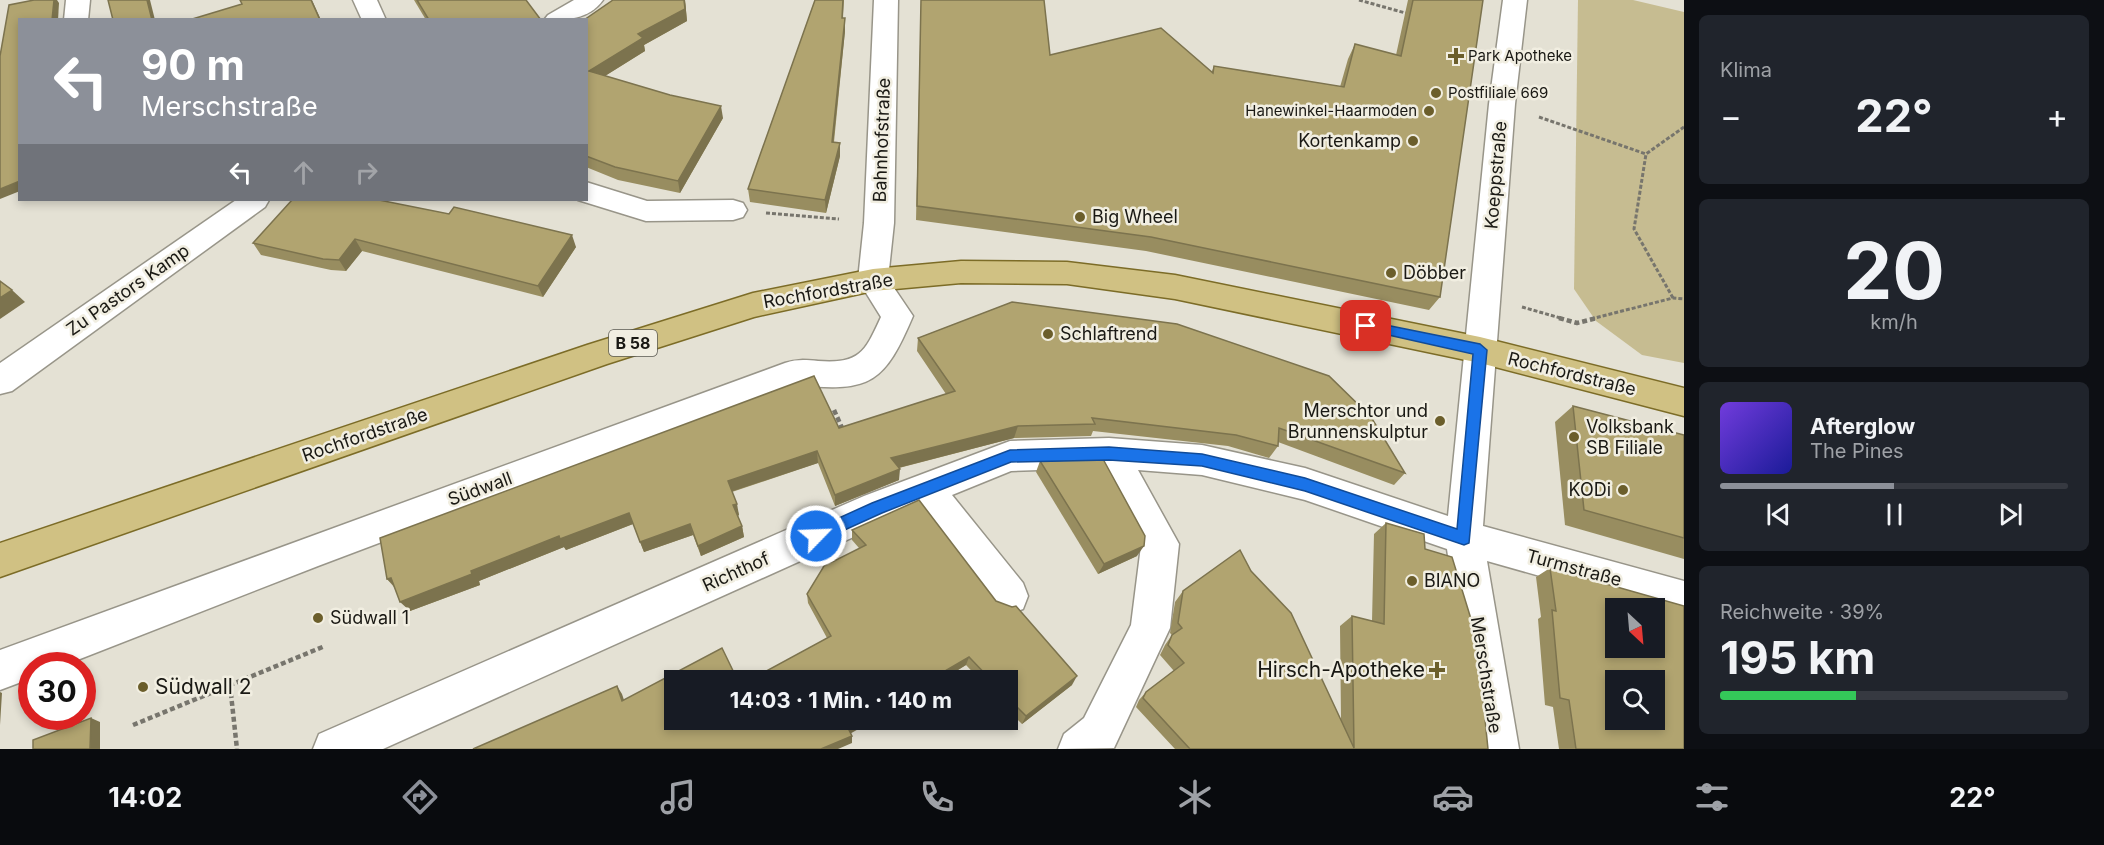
<!DOCTYPE html>
<html lang="de">
<meta charset="utf-8">
<style>
:root{--surface:#171b24;--page:#20242c;--text:#f1f3f6;--muted:#9ea1a6;--line:#363941;--accent:#8c9099}
body{margin:0;font-family:Inter,sans-serif;background:var(--page);color:var(--text);height:100vh;display:flex;flex-direction:column;font-size:22px;white-space:nowrap}
*{box-sizing:border-box;margin:0}
p{font-size:20px;color:var(--muted)}
.icon{flex:none;width:33px;height:33px;fill:none;stroke:currentColor;stroke-width:2;stroke-linecap:round;stroke-linejoin:round}
.map{position:relative;flex:1;overflow:hidden}
.side{display:flex;flex-direction:column;gap:15px;padding:15px;background:#0d0f14;width:420px}
.side>*{flex:none}
.banner{position:absolute;left:18px;top:18px;width:570px;height:183px;border-radius:0px;box-shadow:0 3px 9px #0003;background:#8c9099;color:#fff;overflow:hidden}
.needle{width:39px;rotate:154deg}
.buttons{position:absolute;left:1605px;top:598px;display:grid;gap:12px}
.buttons a{display:grid;place-items:center;width:60px;height:60px;border-radius:0px;background:var(--surface);box-shadow:0 3px 9px #0003;font-size:30px}
.speed{position:absolute;left:18px;top:652px;display:flex;gap:12px;font-size:30px;font-weight:700;text-align:center}
.speed>*{display:grid;place-content:center;width:78px;height:78px;border-radius:50%;background:var(--surface);box-shadow:0 3px 9px #0003;line-height:1}
.speed .limit{border:9px solid #d22;background:#fff;color:#111}
.pin{position:absolute;display:grid;place-items:center;width:51px;height:51px;color:#fff;margin:-26px;border-radius:12px;box-shadow:0 3px 9px #0006}
.me{position:absolute;width:66px;margin:-33px;rotate:66deg;stroke-linejoin:round;filter:drop-shadow(0 0 4px #0008)}
.turn{display:flex;align-items:center;gap:21px;height:126px;padding:0 24px;font-size:27px}
.turn .icon{width:78px;height:78px;stroke-width:2.5}
.turn b{display:block;font-size:42px;line-height:51px}
.lanes{display:flex;align-items:center;height:57px;padding:0 24px;background:#0003;justify-content:center;gap:30px;direction:ltr}
.lanes .off{opacity:.35}
.big{font-size:45px;font-weight:700;line-height:1.1}
.side .widget{flex:1;display:flex;flex-direction:column;justify-content:center;gap:9px;min-width:0;padding:0 21px;border-radius:9px;background:var(--page)}
.side .dial{align-items:center;gap:0}
.dial b{font-size:78px;line-height:1}
.song{display:flex;align-items:center;gap:18px}
.cover{width:72px;height:72px;border-radius:9px;background:linear-gradient(135deg,hsl(260 70% 55%),hsl(240 70% 35%))}
.played{height:6px;border-radius:3px;background:linear-gradient(90deg,var(--accent) 50%,var(--line) 50%)}
.keys{display:flex;justify-content:space-around;direction:ltr}
.heat{display:flex;justify-content:space-between;align-items:center;font-size:33px;direction:ltr}
.charge{height:9px;border-radius:4px;background:linear-gradient(90deg,#34c759 39%,var(--line) 0)}
.trip{position:absolute;left:664px;top:670px;width:354px;height:60px;border-radius:0px;background:var(--surface);box-shadow:0 3px 9px #0003;font-weight:700;line-height:60px;text-align:center}
.tabs{display:flex;height:96px;justify-content:space-around;align-items:center;background:#090b0e;color:var(--muted)}
.tabs .icon{width:42px;height:42px}
.tabs .on{color:var(--accent)}
.tabs b{font-size:27px;color:var(--text)}
main{display:flex;flex:1;min-height:0}
.map>svg:first-child{display:block}
</style>
<main>
<div class="map">
<svg width="1684" height="749" viewBox="0 0 1684 749">
<rect width="100%" height="100%" fill="#e4e1d4"/>
<polygon fill="#c6bc91" points="1578,0 1633,0 1684,12 1684,363 1642,355 1596,321 1574,289"/>
<g fill="none" stroke-linecap="round" stroke-linejoin="round">
<g stroke="#989589" stroke-width="3">
<g id="street">
<polygon points="66,0 90,0 88,20 64,20"/>
<polygon points="353,0 377,0 386,20 362,20"/>
<path d="M574,0H603C589,20 566,20 544,20L548,15Z"/>
<path d="M874,0H898L894,223L888,279L913,316C885,382 871,393 798,385L318,566L62,666H32V678L0,690V650L785,363C797,359 806,360 818,361C860,364 865,352 881,317L858,280L864,223Z"/>
<polygon points="1503,0 1527,0 1515,104 1483,526 1684,581 1684,617 1487,561 1519,749 1477,749 1447,549 1305,500 1202,475 1138,470 1179,544 1170,628 1114,748 1058,749 1064,734 1084,718 1131,625 1141,546 1099,468 1011,471 952,495 1023,583 1028,596 1023,609 1009,614 995,609 918,508 383,749 313,749 319,734 864,496 1010,441 1109,438 1202,445 1305,468 1448,516 1489,104"/>
<polygon points="586,182 647,201 733,200 743,203 747,210 743,217 733,220 646,221 578,200 586,200"/>
<polygon points="236,200 269,200 265,207 12,391 0,394 0,363"/>
</g>
</g>
<g stroke="#7c6c27" stroke-width="3">
<polygon id="primary" points="961,261 1067,262 1175,275 1480,337 1684,388 1684,416 1480,363 1175,299 1067,284 961,283 873,291 754,317 607,364 0,577 0,543 587,345 753,293 873,269"/>
</g>
<g stroke="#77756d" stroke-width="3" stroke-dasharray="4 2" stroke-linecap="butt">
<polyline points="1359,0 1409,14"/>
<polyline points="1539,117 1646,154"/>
<polyline points="766,213 839,219"/>
<polyline points="1673,298 1634,229 1646,154 1684,127"/>
<polyline points="1522,307 1564,319"/>
<polyline points="1591,319 1673,298 1684,299"/>
</g>
<g stroke="#77756d" stroke-width="4.5" stroke-dasharray="5 3" stroke-linecap="butt">
<polyline points="1559,318 1577,323 1597,318"/>
<polyline points="834,410 843,430"/>
<polyline points="230,685 237,749"/>
<polyline points="133,725 325,646"/>
</g>
<use href="#street" fill="#fff" fill-rule="evenodd"/>
<use href="#primary" fill="#d0c183" fill-rule="evenodd"/>
</g>
<g fill="#988d60">
<polygon points="414,0 526,0 541,20 426,20"/>
<polygon points="613,0 685,0 687,21 644,45 645,51 605,76 723,118 680,193 618,180 586,167 586,20"/>
<polygon points="815,0 844,0 843,18 845,18 845,31 834,142 840,156 826,213 750,202 748,189"/>
<polygon points="921,0 1050,55 1212,71 1214,66 1340,87 1348,59 1355,44 1396,55 1408,0 1483,0 1440,297 1429,310 1146,251 916,220"/>
<polygon points="292,200 576,247 543,297 362,251 346,271 331,270 261,255 253,243"/>
<polygon points="1012,302 1405,473 1394,485 1278,442 1278,446 1269,458 1228,446 1093,431 1091,436 1014,438 899,468 899,480 835,506 818,463 732,492 739,515 738,516 742,526 744,537 701,556 693,535 644,552 633,524 566,550 564,547 479,581 480,585 410,611 394,587 387,579 839,428 946,394 917,351 918,338"/>
<polygon points="1573,406 1684,435 1684,559 1565,525 1555,422"/>
<polygon points="1040,461 1137,556 1098,574 1036,472"/>
<polygon points="1386,523 1425,549 1488,749 1175,749 1136,707 1139,700 1146,692 1174,671 1160,655 1165,645 1172,635 1170,633 1175,602 1183,591 1251,571 1341,720 1340,626 1352,616 1372,621 1374,534"/>
<polygon points="852,530 996,601 1072,685 1022,724 1008,710 1008,681 981,681 966,665 940,681 748,681 827,638 808,603 807,594 859,548 852,540"/>
<polygon points="1550,568 1684,749 1559,749 1553,707 1545,705 1538,619 1541,617 1536,577"/>
</g>
<g fill="#7c734e">
<polygon points="54,0 57,0 59,3 58,20 52,20"/>
<polygon points="147,0 150,0 155,20 152,20"/>
<polygon points="311,0 312,0 321,20 320,20"/>
<polygon points="684,0 685,0 687,21 644,45 645,51 592,84 589,71"/>
<polygon points="845,18 845,31 832,155 832,142"/>
<polygon points="721,106 723,118 680,193 678,181"/>
<polygon points="840,143 840,156 826,213 825,200"/>
<polygon points="20,181 20,191 0,199 0,189"/>
<polygon points="572,235 576,247 543,297 538,286"/>
<polygon points="355,239 362,251 346,271 339,260"/>
<polygon points="12,290 25,302 0,319 0,298"/>
<polygon points="1018,426 1014,438 890,470 891,458"/>
<polygon points="817,451 818,463 730,492 728,481"/>
<polygon points="900,469 899,480 835,506 835,495"/>
<polygon points="737,504 739,515 735,516 733,505"/>
<polygon points="629,513 633,524 566,550 564,547 479,581 480,585 410,611 400,602 471,571 559,536"/>
<polygon points="690,524 693,535 644,552 640,542"/>
<polygon points="742,526 744,537 701,556 698,546"/>
<polygon points="1144,546 1137,556 1098,574 1104,564"/>
<polygon points="391,578 397,589 387,579"/>
<polygon points="969,657 966,665 940,681 928,681"/>
<polygon points="1077,676 1072,685 1022,724 1026,716"/>
<polygon points="617,686 622,694 627,709 622,701"/>
<polygon points="0,692 2,693 0,725"/>
<polygon points="91,718 100,722 100,749 90,749"/>
<polygon points="861,720 874,720 848,735 848,728"/>
<polygon points="852,736 852,743 838,749 821,749"/>
</g>
<g fill="#b1a470" stroke="#7c734e" stroke-width="1.5" fill-rule="evenodd">
<polygon points="34,0 54,0 52,20 20,20 20,181 0,189 0,56 9,5"/>
<polygon points="108,0 147,0 152,20 113,20"/>
<polygon points="240,0 311,0 320,20 189,20 242,4"/>
<polygon points="417,0 526,0 541,20 429,20"/>
<polygon points="613,0 684,0 685,9 638,34 643,38 589,71 670,95 721,106 678,181 615,167 586,156 586,20 584,20"/>
<polygon points="815,0 843,0 842,18 845,18 832,142 840,143 825,200 748,189"/>
<polygon points="921,0 1044,0 1050,55 1161,28 1213,73 1214,66 1344,87 1355,44 1401,56 1413,0 1483,0 1440,297 1151,237 917,206"/>
<polygon points="292,200 379,200 449,214 454,207 572,235 538,286 355,239 339,260 323,259 253,243"/>
<polygon points="0,281 12,290 0,298"/>
<polygon points="1012,302 1177,324 1329,376 1371,417 1405,473 1279,428 1278,446 1236,435 1092,418 1095,424 1018,426 891,458 900,469 835,495 817,451 728,481 737,504 733,505 742,526 698,546 690,524 640,542 629,513 560,539 559,536 471,571 472,574 400,602 391,578 387,579 380,538 814,376 839,428 955,391 918,338"/>
<polygon points="1573,406 1684,435 1684,538 1584,510"/>
<polygon points="1103,459 1145,536 1144,546 1104,564 1040,461"/>
<polygon points="919,500 996,601 1012,607 1016,606 1077,676 1026,716 1008,698 1008,681 992,681 969,657 928,681 748,681 831,636 807,594 824,566 866,545 852,530"/>
<polygon points="1386,523 1424,534 1425,549 1452,557 1471,619 1482,689 1488,749 1190,749 1143,698 1146,692 1184,663 1168,645 1172,635 1182,628 1178,623 1183,591 1240,550 1251,571 1291,613 1354,748 1352,616 1384,624"/>
<path d="M1550,568L1684,606V749H1576L1569,700L1560,698L1552,610L1556,611ZM1616,609H1654V648H1616ZM1616,681H1654V720H1616Z"/>
<polygon points="722,648 738,681 675,681 675,720 861,720 848,728 852,736 821,749 473,749 617,686 622,701"/>
<polygon points="91,718 90,749 33,749 33,740"/>
</g>
<polygon fill="#1a73e8" stroke="#114b97" stroke-width="1.5" points="1366,321 1480,344 1487,350 1469,543 1464,545 1305,491 1202,466 1109,460 1011,462 882,513 816,543 810,541 808,536 810,531 872,503 1010,450 1109,447 1202,454 1305,478 1457,529 1473,354 1362,329 1360,326"/>
<g fill="#6b5e2b" stroke="#f1eee1" stroke-width="2">
<path d="M1453 47h6v6h6v6h-6v6h-6v-6h-6v-6h6z"/>
<circle cx="1436" cy="93" r="6"/>
<circle cx="1429" cy="111" r="6"/>
<circle cx="1413" cy="141" r="6"/>
<circle cx="1080" cy="217" r="6"/>
<circle cx="1391" cy="273" r="6"/>
<circle cx="1048" cy="334" r="6"/>
<circle cx="1440" cy="421" r="6"/>
<circle cx="1574" cy="437" r="6"/>
<circle cx="1623" cy="490" r="6"/>
<circle cx="1412" cy="581" r="6"/>
<circle cx="318" cy="618" r="6"/>
<path d="M1434 661h6v6h6v6h-6v6h-6v-6h-6v-6h6z"/>
<circle cx="143" cy="687" r="6"/>
</g>
<g text-anchor="middle" stroke-width="5" stroke-linejoin="round" paint-order="stroke">
<g font-size="15" fill="#1a1914" stroke="#f1eee1" text-anchor="start">
<text x="1468" y="61">Park Apotheke</text>
<text x="1448" y="98">Postfiliale 669</text>
<text x="1417" y="116" text-anchor="end">Hanewinkel-Haarmoden</text>
</g>
<rect fill="#f1eee1" stroke="#5a5952" stroke-width="1.5" x="609" y="330" width="48" height="26" rx="4.5"/>
<g font-size="16" font-weight="bold" fill="#1a1914">
<text x="633" y="349">B 58</text>
</g>
<g font-size="18" fill="#1a1914" stroke="#f1eee1">
<text transform="translate(882 140) rotate(-88)" y="6">Bahnhofstraße</text>
<text transform="translate(1496 175) rotate(-85)" y="6">Koeppstraße</text>
<text transform="translate(128 290) rotate(-35)" y="6">Zu Pastors Kamp</text>
<text transform="translate(828 291) rotate(-10)" y="6">Rochfordstraße</text>
<text transform="translate(1572 374) rotate(14)" y="6">Rochfordstraße</text>
<text transform="translate(365 435) rotate(-19)" y="6">Rochfordstraße</text>
<text transform="translate(480 489) rotate(-20)" y="6">Südwall</text>
<text transform="translate(1574 568) rotate(15)" y="6">Turmstraße</text>
<text transform="translate(736 572) rotate(-24)" y="6">Richthof</text>
<text transform="translate(1486 675) rotate(81)" y="6">Merschstraße</text>
</g>
<g font-size="18" fill="#1a1914" stroke="#f1eee1" text-anchor="start">
<text x="1401" y="147" text-anchor="end">Kortenkamp</text>
<text x="1092" y="223">Big Wheel</text>
<text x="1403" y="279">Döbber</text>
<text x="1060" y="340">Schlaftrend</text>
<text x="1428" y="417" text-anchor="end">Merschtor und<tspan x="1428" dy="21">Brunnenskulptur</tspan></text>
<text x="1586" y="433">Volksbank<tspan x="1586" dy="21">SB Filiale</tspan></text>
<text x="1611" y="496" text-anchor="end">KODi</text>
<text x="1424" y="587">BIANO</text>
<text x="330" y="624">Südwall 1</text>
</g>
<g font-size="21" fill="#1a1914" stroke="#f1eee1" text-anchor="end">
<text x="1425" y="677">Hirsch-Apotheke</text>
<text x="155" y="694" text-anchor="start">Südwall 2</text>
</g>
</g>
</svg>
<div class="buttons">
<a><svg class="needle" viewBox="-14 -14 28 28"><path d="M0-13l5 13h-10z" fill="#e53935"/><path d="M0 13l5-13h-10z" fill="#9ea1a6"/></svg></a>
<a><svg class="icon" aria-label="search" viewBox="0 0 24 24"><circle cx="10" cy="10" r="6"/><path d="M15 15l6 6"/></svg></a>
</div>
<div class="speed"><div class="limit">30</div></div>
<div class="pin" style="left:1366px;top:326px;background:#d93025"><svg class="icon" aria-label="arrive" viewBox="0 0 24 24"><path d="M6 21V4h12l-3 4 3 4H6"/></svg></div>
<svg class="me" style="left:816px;top:536px" viewBox="-20 -20 40 40"><circle r="17" fill="#1a73e8" stroke="#fff" stroke-width="3"/><path d="M0-11L8 9 0 5-8 9z" fill="#fff"/></svg>
<div class="trip">14:03 · 1 Min. · 140 m</div>
<div class="banner">
<div class="turn"><svg class="icon" aria-label="left" viewBox="0 0 24 24"><path d="M17 20v-9H6M10 6l-5 5 5 5"/></svg><div><b>90 m</b>Merschstraße</div></div>
<div class="lanes"><svg class="icon" aria-label="left" viewBox="0 0 24 24"><path d="M17 20v-9H6M10 6l-5 5 5 5"/></svg><svg class="icon off" aria-label="ahead" viewBox="0 0 24 24"><path d="M12 20V5M6 11l6-6 6 6"/></svg><svg class="icon off" aria-label="right" viewBox="0 0 24 24"><path d="M7 20v-9h11M14 6l5 5-5 5"/></svg></div>
</div>
</div>
<section class="side">
<div class="widget"><p>Klima</p>
<div class="heat"><a>−</a><b class="big">22°</b><a>+</a></div>
</div>
<div class="widget dial"><b>20</b><p>km/h</p></div>
<div class="widget">
<div class="song"><i class="cover"></i><div><b>Afterglow</b><p>The Pines</p></div></div>
<div class="played"></div>
<div class="keys"><svg class="icon" aria-label="previous" viewBox="0 0 24 24"><path d="M18 5L8 12l10 7zM5 5v14"/></svg><svg class="icon" aria-label="pause" viewBox="0 0 24 24"><path d="M8 5v14M16 5v14"/></svg><svg class="icon" aria-label="next" viewBox="0 0 24 24"><path d="M6 5l10 7-10 7zM19 5v14"/></svg></div>
</div>
<div class="widget"><p>Reichweite · 39%</p><b class="big">195 km</b><div class="charge"></div></div>
</section>
</main>
<nav class="tabs">
<b>14:02</b>
<svg class="icon on" aria-label="directions" viewBox="0 0 24 24"><path d="M12 3l9 9-9 9-9-9zM9 14v-3h6M13 9l2 2-2 2"/></svg>
<svg class="icon" aria-label="music" viewBox="0 0 24 24"><path d="M9 18V5l10-2v13"/><circle cx="6" cy="18" r="3"/><circle cx="16" cy="16" r="3"/></svg>
<svg class="icon" aria-label="phone" viewBox="0 0 24 24"><path d="M5 4h4l2 5-3 2q2 4 5 5l2-3 5 2v4C11 20 4 13 5 4z"/></svg>
<svg class="icon" aria-label="climate" viewBox="0 0 24 24"><path d="M12 3v18M4 7l16 10M4 17L20 7"/></svg>
<svg class="icon" aria-label="car" viewBox="0 0 24 24"><path d="M5 17H2v-5l4-1 3-4h7l3 4 3 1v5h-3M9 17h6M6 11h13"/><circle cx="7" cy="17" r="2"/><circle cx="17" cy="17" r="2"/></svg>
<svg class="icon" aria-label="filters" viewBox="0 0 24 24"><path d="M4 7h16M4 17h16"/><circle cx="9" cy="7" r="2"/><circle cx="15" cy="17" r="2"/></svg>
<b>22°</b>
</nav>
